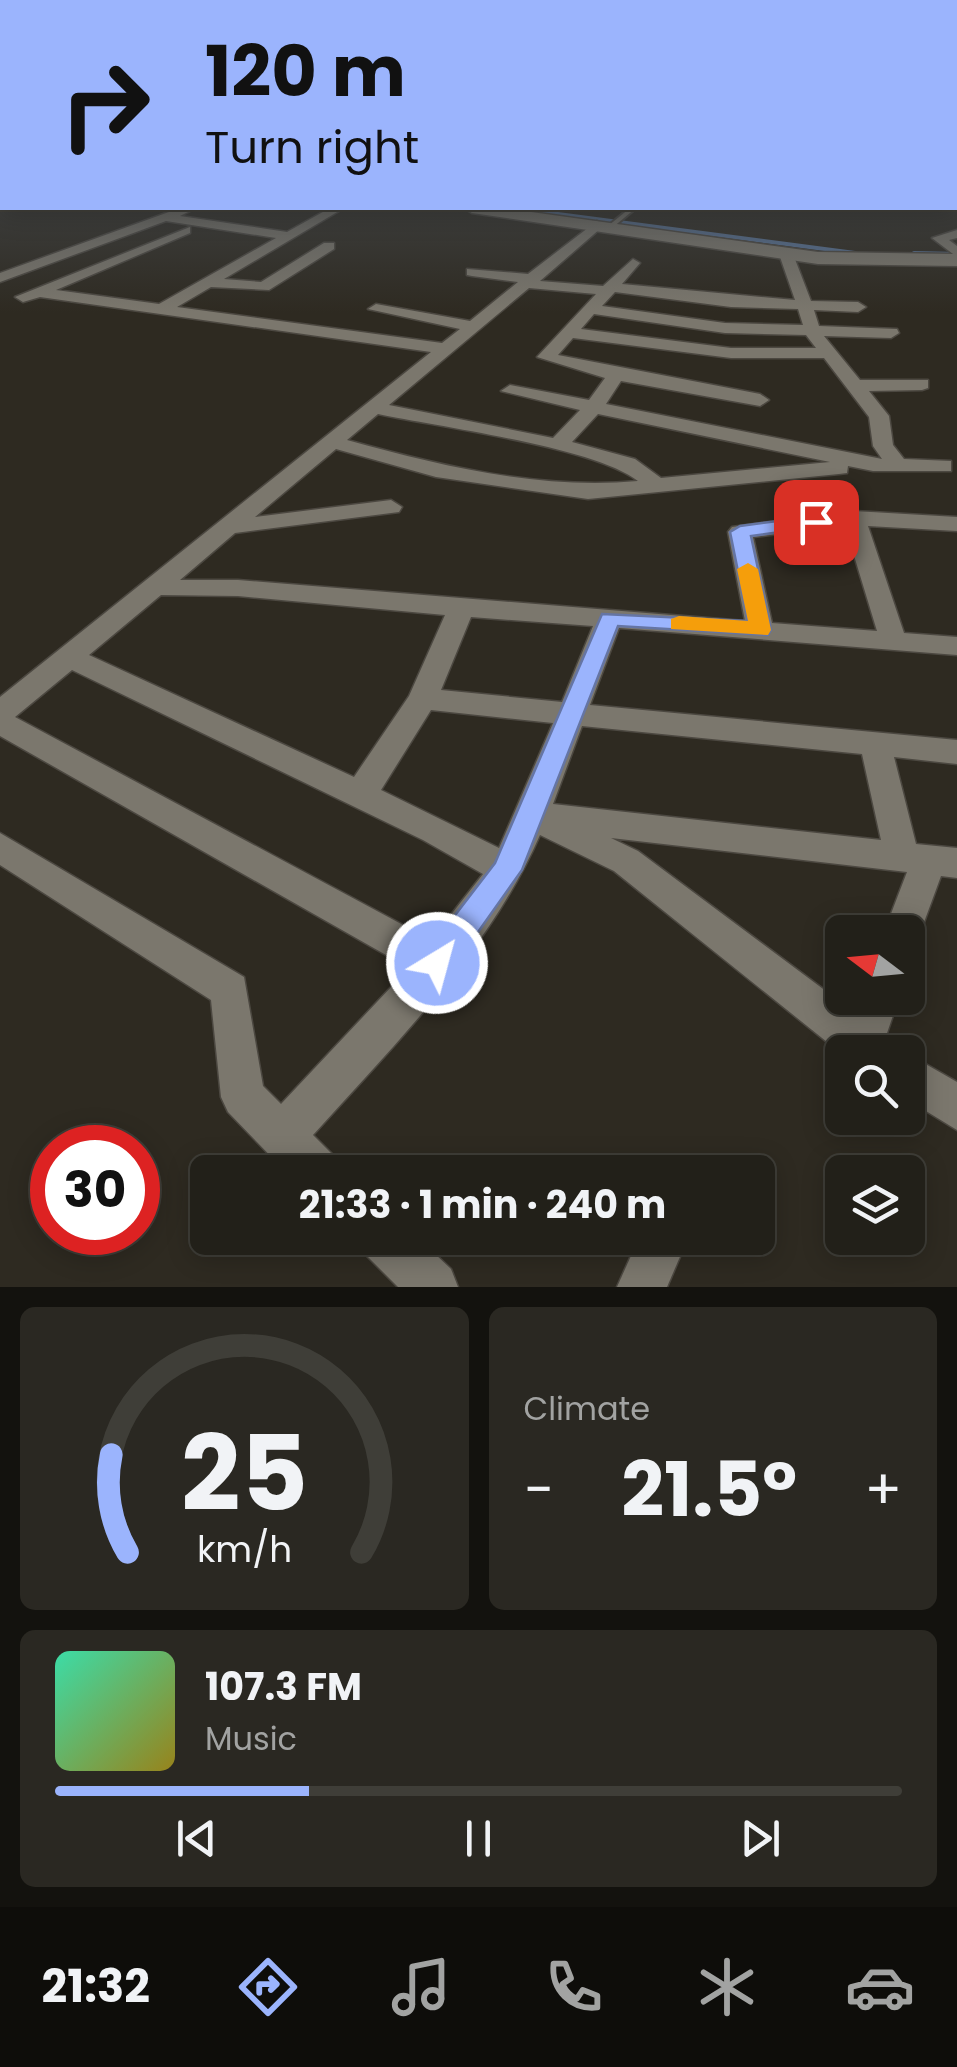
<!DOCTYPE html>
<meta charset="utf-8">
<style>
:root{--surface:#222019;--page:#2a2822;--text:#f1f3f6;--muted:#a2a3a2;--line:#3f3e38;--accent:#9bb4fd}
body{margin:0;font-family:Poppins,sans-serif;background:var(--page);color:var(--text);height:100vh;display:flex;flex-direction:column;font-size:38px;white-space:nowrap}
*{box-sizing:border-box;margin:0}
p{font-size:32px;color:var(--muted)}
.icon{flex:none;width:55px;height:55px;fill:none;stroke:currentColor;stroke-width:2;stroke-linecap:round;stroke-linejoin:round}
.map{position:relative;height:1287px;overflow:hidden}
.side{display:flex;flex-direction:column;gap:20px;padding:20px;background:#13120e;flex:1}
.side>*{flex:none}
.guide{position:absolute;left:0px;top:0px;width:958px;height:210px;box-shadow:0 5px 25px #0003,0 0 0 2px var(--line);background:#9bb4fd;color:#111;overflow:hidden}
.needle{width:65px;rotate:286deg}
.buttons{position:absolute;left:825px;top:915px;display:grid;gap:20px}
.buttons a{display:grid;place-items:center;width:100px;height:100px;border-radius:15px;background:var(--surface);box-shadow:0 5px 25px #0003,0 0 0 2px var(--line);font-size:50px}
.speed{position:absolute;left:30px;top:1125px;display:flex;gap:20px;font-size:50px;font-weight:700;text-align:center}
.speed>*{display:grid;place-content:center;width:130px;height:130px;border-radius:50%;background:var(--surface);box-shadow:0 5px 25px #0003,0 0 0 2px var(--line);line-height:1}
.speed .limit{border:15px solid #d22;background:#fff;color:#111}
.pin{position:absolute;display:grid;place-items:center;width:85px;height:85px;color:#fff;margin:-42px;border-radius:20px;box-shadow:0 5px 15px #0006}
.me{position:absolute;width:110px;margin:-55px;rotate:37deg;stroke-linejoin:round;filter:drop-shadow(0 0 8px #0008)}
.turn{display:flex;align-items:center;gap:35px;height:210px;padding:0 40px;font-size:45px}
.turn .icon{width:130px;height:130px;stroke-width:2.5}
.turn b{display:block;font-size:70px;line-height:85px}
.big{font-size:75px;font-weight:700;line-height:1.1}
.side .card{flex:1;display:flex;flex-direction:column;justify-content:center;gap:15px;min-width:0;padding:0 35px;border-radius:15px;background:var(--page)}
.side .dial{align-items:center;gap:0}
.dial svg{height:260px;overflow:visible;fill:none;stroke:var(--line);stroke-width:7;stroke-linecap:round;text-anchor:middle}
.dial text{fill:var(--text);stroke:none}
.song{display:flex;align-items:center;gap:30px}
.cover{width:120px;height:120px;border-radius:15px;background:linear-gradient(135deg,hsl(160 70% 55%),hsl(50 70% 35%))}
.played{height:10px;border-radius:5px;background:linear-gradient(90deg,var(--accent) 30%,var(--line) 30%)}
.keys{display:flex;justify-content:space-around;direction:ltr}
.heat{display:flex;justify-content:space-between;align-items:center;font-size:55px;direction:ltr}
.side .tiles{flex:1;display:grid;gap:20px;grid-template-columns:1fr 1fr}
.card:last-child{grid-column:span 2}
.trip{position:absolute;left:190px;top:1155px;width:585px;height:100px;border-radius:15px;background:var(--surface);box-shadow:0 5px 25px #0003,0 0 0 2px var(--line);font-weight:700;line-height:100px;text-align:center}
.dock{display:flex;height:160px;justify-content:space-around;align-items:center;background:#0e0d0a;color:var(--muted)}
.dock .icon{width:70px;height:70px}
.dock .selected{color:var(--accent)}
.dock b{font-size:45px;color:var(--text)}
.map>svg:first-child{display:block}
</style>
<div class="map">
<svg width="957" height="1287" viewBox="0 0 957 1287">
<rect width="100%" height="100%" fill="#2e2a21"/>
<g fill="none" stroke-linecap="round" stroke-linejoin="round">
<g stroke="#577092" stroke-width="4">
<polyline points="512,208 855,253"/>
<polyline points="914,253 957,254"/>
</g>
<g stroke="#4c4841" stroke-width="4">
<polygon id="lane" points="630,208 636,208 612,228 608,228 608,226"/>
</g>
<g stroke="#4c4841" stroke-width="3">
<g id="street">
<polygon points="955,136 957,137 957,143 955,142"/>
<rect x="0" y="144" width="2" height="6"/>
<rect x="955" y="170" width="2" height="6"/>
<polygon points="955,196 957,197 957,205 955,204"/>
<path d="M180,208H196L180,216L287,232L330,208H344L224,279L261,282L324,243H334V249L269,290L211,287L177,307L442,343L460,329L368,309L376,304L470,321L518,282L472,276L467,275V269L528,274L597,221L601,228L540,281L603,286L633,259L640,263L622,284L795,300L779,254L786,250L793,254L811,301L858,302L866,307L858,312L814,310L819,326L897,329L899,333L891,338L824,336L860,380H928V388L922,390L869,391L889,416L893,445L904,459L951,461V471H873L848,466L847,473L839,474L588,499L436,477L336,449L255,517L391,500L402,507L399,512L235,533L180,580H238L745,621L728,532L732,527L854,511L957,517V531L868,526L904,633L957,637V655L619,628L590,705L957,740V764L894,757L916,844L957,848V878L941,876L916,944L908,947V932H884L907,872L611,838L638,851L854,1012L859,998H899L886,1036L894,1052L842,1054L614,871L540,835C490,949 396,1043 313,1135L334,1156L341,1172H286L228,1112L221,1097L211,1000L0,865V833L244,977L263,1086L281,1104L409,968L0,736V697L431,352L40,297L23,302L15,297L190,227V233L56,290L159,304L276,238L166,221L0,282V273ZM529,288L596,294L537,357L605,378L589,400L510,385L501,391L580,410L553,438L389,405ZM615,292L731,307L798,309L803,325L725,323L602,306ZM594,314L725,333L806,335L816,348H731L581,329ZM573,338L731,358H824L869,417L873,446L882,459L606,404L621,381L760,406L769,400L760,394L558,355ZM378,414C439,427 594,447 638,481C540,490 441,466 347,440ZM598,414L830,462L661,478L635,459L572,442ZM845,526L877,631L772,623L753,537ZM161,595L238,596L445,615L409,696L354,777L89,655ZM471,617L593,626L562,702L441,690ZM72,670L423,840L483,874L431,940L15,717ZM431,710L553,723L499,848L381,790ZM582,726L862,754L881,840L553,804Z"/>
<polygon points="957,230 957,238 949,240 957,246 957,257 932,238"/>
<polygon points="908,1054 957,1082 957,1130 908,1100"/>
<polygon points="359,1238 418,1238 451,1269 458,1287 398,1287 366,1255"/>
<polygon points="639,1238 688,1238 667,1287 617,1287"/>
</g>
</g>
<g stroke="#4c4841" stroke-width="3">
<g id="secondary">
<polygon points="0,134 2,135 2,143 0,142"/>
<polygon points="464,208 503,208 818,252 957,254 957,266 818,264 472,213"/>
</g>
</g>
<use href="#lane" fill="#7b776d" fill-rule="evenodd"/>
<use href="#street" fill="#7b776d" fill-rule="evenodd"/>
<use href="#secondary" fill="#7b776d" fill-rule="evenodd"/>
</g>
<linearGradient id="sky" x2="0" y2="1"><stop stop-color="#191712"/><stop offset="0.42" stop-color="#464a4e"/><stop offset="1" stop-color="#464a4e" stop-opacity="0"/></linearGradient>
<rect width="957" height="313" fill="url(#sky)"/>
<polygon fill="#9bb4fd" stroke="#6575a4" stroke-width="2.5" points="816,516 826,522 823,526 751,536 771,630 768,635 618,626 522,870 449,973 437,978 426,973 421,963 426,953 495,863 602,614 748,621 730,532 740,526"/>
<polygon fill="#f59e0b" points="748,563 758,569 771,630 768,635 671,629 671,619 679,616 748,621 737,569"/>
</svg>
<div class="buttons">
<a><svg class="needle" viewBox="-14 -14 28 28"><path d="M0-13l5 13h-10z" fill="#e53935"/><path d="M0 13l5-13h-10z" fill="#a2a3a2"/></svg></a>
<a><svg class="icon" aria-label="search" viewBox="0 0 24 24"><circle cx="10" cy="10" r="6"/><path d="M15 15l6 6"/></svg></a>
<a><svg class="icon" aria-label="layers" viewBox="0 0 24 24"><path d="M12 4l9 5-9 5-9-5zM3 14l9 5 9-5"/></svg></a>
</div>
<div class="speed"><div class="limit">30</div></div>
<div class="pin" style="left:816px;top:522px;background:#d93025"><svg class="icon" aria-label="arrive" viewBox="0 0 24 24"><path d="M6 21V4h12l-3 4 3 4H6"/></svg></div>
<svg class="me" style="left:437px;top:963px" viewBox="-20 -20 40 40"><circle r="17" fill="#9bb4fd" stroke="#fff" stroke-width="3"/><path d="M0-11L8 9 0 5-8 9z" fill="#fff"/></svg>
<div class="trip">21:33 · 1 min · 240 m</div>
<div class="guide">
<div class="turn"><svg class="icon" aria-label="right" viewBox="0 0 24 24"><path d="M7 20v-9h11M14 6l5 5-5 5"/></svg><div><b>120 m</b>Turn right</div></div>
</div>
</div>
<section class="side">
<div class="tiles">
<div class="card dial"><svg viewBox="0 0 100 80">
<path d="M14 69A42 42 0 1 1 86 69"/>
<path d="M14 69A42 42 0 0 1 9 39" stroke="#9bb4fd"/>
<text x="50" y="56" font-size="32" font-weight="700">25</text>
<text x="50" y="72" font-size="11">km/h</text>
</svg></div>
<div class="card"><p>Climate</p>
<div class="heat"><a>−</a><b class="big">21.5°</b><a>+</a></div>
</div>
<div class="card">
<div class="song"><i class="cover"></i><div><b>107.3 FM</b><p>Music</p></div></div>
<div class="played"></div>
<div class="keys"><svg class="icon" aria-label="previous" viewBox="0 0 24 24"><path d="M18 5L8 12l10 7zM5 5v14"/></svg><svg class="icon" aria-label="pause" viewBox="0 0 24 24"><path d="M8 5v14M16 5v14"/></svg><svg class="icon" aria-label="next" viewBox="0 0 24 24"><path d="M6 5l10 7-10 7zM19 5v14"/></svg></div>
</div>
</div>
</section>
<nav class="dock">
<b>21:32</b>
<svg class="icon selected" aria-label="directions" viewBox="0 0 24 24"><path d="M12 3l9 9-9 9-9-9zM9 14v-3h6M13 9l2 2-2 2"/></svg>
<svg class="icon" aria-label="music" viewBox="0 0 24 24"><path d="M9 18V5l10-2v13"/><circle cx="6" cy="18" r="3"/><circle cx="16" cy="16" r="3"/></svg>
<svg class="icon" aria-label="phone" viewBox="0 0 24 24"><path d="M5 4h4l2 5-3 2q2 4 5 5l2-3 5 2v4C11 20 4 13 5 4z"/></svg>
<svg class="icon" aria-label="climate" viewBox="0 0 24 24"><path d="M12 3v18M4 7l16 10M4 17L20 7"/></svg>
<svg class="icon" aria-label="car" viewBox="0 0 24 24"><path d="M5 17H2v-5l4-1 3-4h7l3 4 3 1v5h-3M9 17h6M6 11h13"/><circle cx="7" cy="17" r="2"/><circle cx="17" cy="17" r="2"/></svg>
</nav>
